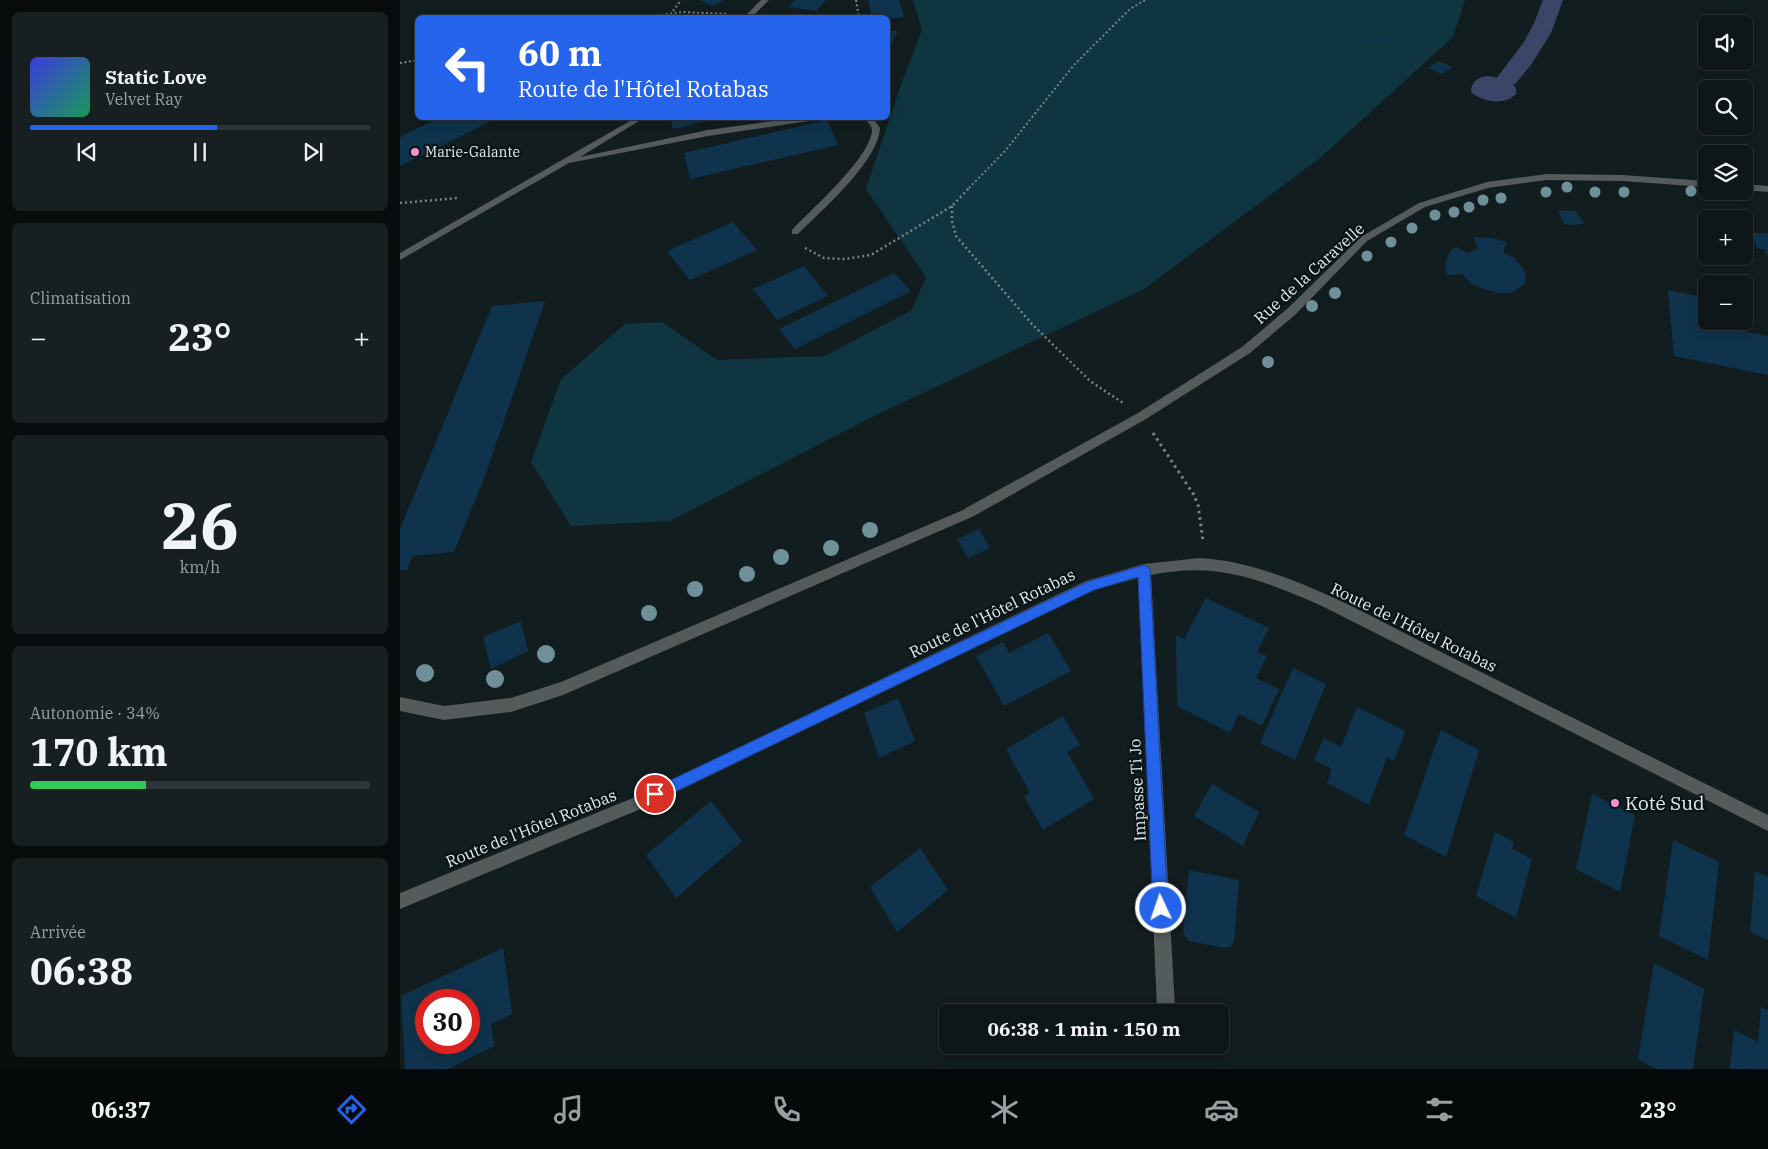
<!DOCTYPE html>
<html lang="fr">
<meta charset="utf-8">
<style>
:root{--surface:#0e1618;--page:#171f21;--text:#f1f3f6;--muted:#9b9fa2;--line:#2e3537;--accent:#2563eb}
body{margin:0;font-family:"IBM Plex Serif",serif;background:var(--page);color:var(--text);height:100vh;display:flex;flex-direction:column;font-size:19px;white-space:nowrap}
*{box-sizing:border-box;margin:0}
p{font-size:16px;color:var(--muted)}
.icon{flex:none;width:28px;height:28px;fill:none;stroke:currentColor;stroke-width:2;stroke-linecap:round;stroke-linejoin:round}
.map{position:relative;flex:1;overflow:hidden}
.details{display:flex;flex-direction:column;gap:12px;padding:12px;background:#080c0d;width:400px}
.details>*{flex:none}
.banner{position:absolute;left:15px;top:15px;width:475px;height:105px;border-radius:8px;box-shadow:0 2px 12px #0003,0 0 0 1px var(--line);background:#2563eb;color:#fff;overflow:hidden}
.fabs{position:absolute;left:1298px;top:15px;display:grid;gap:10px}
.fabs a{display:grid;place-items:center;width:55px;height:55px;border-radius:8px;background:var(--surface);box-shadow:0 2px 12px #0003,0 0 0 1px var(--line);font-size:25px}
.speed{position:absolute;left:15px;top:989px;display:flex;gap:10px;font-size:25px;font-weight:700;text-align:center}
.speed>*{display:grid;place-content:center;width:65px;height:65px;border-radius:50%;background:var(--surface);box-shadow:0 2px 12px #0003,0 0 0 1px var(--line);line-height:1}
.speed .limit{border:8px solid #d22;background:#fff;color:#111}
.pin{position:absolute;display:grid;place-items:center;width:42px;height:42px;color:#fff;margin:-21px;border:2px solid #fff;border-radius:50%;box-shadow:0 1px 5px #0007}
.me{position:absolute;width:55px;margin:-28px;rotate:357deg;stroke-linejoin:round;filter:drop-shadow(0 0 4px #0008)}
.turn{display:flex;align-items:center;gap:18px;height:105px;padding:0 20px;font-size:22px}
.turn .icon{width:65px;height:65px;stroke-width:2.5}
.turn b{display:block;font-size:35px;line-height:42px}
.big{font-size:38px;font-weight:700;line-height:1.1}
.details .widget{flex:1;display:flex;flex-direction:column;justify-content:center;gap:8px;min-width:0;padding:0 18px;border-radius:8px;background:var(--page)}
.details .dial{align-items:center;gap:0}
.dial b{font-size:65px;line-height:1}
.song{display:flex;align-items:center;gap:15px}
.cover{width:60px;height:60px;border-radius:8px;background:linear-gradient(135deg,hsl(240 70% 55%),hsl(150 70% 35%))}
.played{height:5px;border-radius:2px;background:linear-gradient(90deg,var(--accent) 55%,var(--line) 55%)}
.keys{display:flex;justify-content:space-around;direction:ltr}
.heat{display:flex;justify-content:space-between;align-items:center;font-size:28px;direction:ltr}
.charge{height:8px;border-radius:4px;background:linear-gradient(90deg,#34c759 34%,var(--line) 0)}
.trip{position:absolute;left:539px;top:1004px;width:290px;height:50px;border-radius:8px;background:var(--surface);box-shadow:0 2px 12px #0003,0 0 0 1px var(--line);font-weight:700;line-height:50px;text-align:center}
.dock{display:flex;height:80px;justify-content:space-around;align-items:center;background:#06090a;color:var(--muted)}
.dock .icon{width:35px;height:35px}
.dock .selected{color:var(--accent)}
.dock b{font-size:22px;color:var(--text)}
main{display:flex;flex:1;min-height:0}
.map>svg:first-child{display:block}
</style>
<main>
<section class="details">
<div class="widget">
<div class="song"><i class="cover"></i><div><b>Static Love</b><p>Velvet Ray</p></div></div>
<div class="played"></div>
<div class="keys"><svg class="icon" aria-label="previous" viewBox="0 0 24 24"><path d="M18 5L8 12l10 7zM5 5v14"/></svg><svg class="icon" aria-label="pause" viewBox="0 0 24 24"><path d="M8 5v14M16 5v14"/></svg><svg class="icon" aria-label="next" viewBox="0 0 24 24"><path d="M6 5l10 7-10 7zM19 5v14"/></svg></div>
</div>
<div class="widget"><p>Climatisation</p>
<div class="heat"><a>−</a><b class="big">23°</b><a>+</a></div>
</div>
<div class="widget dial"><b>26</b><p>km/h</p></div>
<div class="widget"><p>Autonomie · 34%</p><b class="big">170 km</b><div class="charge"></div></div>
<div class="widget"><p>Arrivée</p><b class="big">06:38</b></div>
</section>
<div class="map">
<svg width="1368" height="1069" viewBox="0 0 1368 1069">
<rect width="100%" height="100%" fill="#121d20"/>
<polygon fill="#0f3640" points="513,0 1065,0 1053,37 920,158 744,289 472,417 270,521 171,526 131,462 161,379 225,324 262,322 317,360 425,356 512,310 526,277 466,189 502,82 522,30"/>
<path fill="#394668" d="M1087,76L1107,79L1116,88V94C1104,106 1083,102 1071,92C1071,82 1078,77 1087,76Z"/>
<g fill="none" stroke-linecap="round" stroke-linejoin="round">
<polygon fill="#394668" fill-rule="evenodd" points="1143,0 1163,0 1151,33 1131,65 1115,84 1107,86 1099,84 1096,79 1124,42 1134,23"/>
</g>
<g fill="#0f334c" fill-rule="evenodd">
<polygon points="299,0 324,0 313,6"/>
<polygon points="395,0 426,0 416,11 388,7"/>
<polygon points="468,0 499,0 504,17 488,19 488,18 472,18"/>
<polygon points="488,30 498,31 488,50"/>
<polygon points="964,34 972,36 975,34 987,38 981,43 961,36"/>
<polygon points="1039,61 1053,67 1042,74 1028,68"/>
<polygon points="39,118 98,118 0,166 0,137"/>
<polygon points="271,118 320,118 273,129"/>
<polygon points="427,120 438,145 290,179 284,153"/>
<polygon points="1158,211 1176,211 1184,224 1165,225"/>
<polygon points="333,222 357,250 290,280 267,251"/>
<polygon points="1348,233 1368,233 1368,256 1364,249 1358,249"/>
<polygon points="1074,237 1092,238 1107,242 1103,252 1114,258 1123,268 1126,278 1124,285 1111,293 1097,293 1073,285 1062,274 1047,275 1045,265 1050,251 1056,247 1067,253 1078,249"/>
<polygon points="404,266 428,296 377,320 353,289"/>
<polygon points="494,273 511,291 395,349 379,329"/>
<polygon points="1268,290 1303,297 1306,324 1368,336 1368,375 1274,356"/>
<polygon points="145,301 85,476 54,552 12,556 7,570 0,570 0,529 92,306"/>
<polygon points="579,529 590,548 568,558 557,539"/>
<polygon points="806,598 869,628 857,652 867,656 856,678 879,689 862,726 839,714 830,733 777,706 776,635 784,639"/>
<polygon points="121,621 128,651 91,669 83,637"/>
<polygon points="648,633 671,671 604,706 576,656 603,642 609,653"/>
<polygon points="893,668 926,684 895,760 860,743"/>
<polygon points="498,698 515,741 479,758 464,713"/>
<polygon points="957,707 1005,731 994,761 987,757 969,805 927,783 932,769 914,760 924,738 941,747"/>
<polygon points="663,716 680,745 667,752 694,799 643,830 624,796 630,793 606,749"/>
<polygon points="1041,730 1079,750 1046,857 1004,835"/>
<polygon points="812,784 859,812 843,846 794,816"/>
<polygon points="1192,794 1235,815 1220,892 1176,869"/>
<polygon points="311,801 342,841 276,898 246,855"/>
<polygon points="1095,832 1114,842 1112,849 1132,859 1116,918 1076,896"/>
<polygon points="1273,840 1319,862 1308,960 1259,936"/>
<polygon points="520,848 548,890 497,932 470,887"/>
<polygon points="789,870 839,880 834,941 830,947 824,948 789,941 783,933"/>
<polygon points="1355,871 1368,877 1368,940 1350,932"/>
<path d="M103,948L112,1014L91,1024L94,1046L48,1069H5L1,996ZM26,1000H69V1042H26Z"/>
<polygon points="1254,963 1304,989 1293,1069 1256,1069 1238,1059"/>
<polygon points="1361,1007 1368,1010 1368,1069 1330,1069 1334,1030 1358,1042"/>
</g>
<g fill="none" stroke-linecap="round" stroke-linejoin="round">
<g stroke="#798285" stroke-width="2" stroke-dasharray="2 2.5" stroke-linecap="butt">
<polyline points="456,0 459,18"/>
<polyline points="273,11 281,0"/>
<polyline points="239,18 283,12 328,14"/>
<polyline points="0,63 18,60"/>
<polyline points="569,188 605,151 674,65 730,9 745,0"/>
</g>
<g stroke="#798285" stroke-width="2.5" stroke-dasharray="2 3" stroke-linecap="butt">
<polyline points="0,203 58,198"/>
<polyline points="552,206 552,221 556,236 632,324 690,381 723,403"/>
<polyline points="405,248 424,258 445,259 471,255 552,206 570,187"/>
</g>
<polyline stroke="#798285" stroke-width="3" stroke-dasharray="2.5 4" stroke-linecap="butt" points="753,433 794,495 798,505 803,541"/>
<g fill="#555b5b" fill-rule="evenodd">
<polygon points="361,0 369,0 351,18 343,18"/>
<polygon points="235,118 244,118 180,157 308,130 395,118 413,118 409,121 308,136 169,163 0,260 0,253"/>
<path d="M464,118H473L480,128C478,162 422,210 398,234H392V230C412,209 469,159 472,131C472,125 467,122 464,118Z"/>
<polygon points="570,507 574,508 576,512 574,516 163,695 111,712 44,720 0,711 0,697 44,706 111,698 161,682"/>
</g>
<g fill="#555b5b" fill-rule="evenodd">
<polygon points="1147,174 1222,175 1306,181 1306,187 1222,181 1147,180 1088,188 1025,207 967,241 895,315 850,353 746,419 574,516 566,516 564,512 566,508 738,413 842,347 887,309 961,237 1019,203 1087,182"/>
<polygon points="1344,184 1368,186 1368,192 1344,190"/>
<path d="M800,558C880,562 977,620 1049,656C1155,709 1262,762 1368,815V831L922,606C861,580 819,561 751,575L775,1008L773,1012H759L757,1008L738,578L694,590L243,808L0,909V893L233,798L686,581L744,564Z"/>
</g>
</g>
<g fill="#709099">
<circle cx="1167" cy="187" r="5.5"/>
<circle cx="1291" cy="191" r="5.5"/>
<circle cx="1146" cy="192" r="5.5"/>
<circle cx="1195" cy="192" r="5.5"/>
<circle cx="1224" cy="192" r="5.5"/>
<circle cx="1101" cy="198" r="5.5"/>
<circle cx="1083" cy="200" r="5.5"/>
<circle cx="1069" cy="207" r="5.5"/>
<circle cx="1054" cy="212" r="5.5"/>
<circle cx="1035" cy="215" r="5.5"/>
<circle cx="1012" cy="228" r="5.5"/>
<circle cx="991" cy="242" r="5.5"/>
<circle cx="967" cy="256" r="5.5"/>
<circle cx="935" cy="293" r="6"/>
<circle cx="912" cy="306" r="6"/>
<circle cx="868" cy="362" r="6"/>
<circle cx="470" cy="530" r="8"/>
<circle cx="431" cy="548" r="8"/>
<circle cx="381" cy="557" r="8"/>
<circle cx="347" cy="574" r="8"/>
<circle cx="295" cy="589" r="8"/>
<circle cx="249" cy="613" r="8"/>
<circle cx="146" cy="654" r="9"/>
<circle cx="25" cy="673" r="9"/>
<circle cx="95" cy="679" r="9"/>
</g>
<polygon fill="#2563eb" stroke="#184099" points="744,565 748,567 750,570 768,908 766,913 761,916 756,913 753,908 738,577 694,590 260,799 255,801 250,799 248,794 250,790 687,582"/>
<g fill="#f790cd" stroke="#091416" stroke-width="2">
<circle cx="15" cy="152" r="5"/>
<circle cx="1215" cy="803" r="5"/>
</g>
<g text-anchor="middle" stroke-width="4.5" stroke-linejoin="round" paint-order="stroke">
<g font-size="14" fill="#e4ebed" stroke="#091416" text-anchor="start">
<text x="25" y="157">Marie-Galante</text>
</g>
<g font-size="16" fill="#e4ebed" stroke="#091416">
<text transform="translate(909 273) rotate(-42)" y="6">Rue de la Caravelle</text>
<text transform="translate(592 613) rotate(-26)" y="6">Route de l'Hôtel Rotabas</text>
<text transform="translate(1014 627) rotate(26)" y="6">Route de l'Hôtel Rotabas</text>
<text transform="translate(737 790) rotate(-93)" y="6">Impasse Ti Jo</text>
<text transform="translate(131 828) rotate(-22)" y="6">Route de l'Hôtel Rotabas</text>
</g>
<g font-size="19" fill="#e4ebed" stroke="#091416" text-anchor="start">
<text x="1225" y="810">Koté Sud</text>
</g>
</g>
</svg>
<div class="fabs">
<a><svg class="icon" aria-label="sound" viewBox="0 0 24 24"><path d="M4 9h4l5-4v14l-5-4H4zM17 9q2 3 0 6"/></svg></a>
<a><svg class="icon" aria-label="search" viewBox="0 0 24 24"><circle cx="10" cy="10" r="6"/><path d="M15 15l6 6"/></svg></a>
<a><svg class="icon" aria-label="layers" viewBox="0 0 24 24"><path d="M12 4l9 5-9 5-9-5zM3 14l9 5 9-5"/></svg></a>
<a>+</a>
<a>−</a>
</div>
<div class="speed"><div class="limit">30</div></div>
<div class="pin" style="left:255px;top:794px;background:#d93025"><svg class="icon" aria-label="arrive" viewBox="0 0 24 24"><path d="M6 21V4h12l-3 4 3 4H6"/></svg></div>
<svg class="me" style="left:761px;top:908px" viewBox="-20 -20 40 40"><circle r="17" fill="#2563eb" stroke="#fff" stroke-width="3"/><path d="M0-11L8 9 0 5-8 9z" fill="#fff"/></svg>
<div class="trip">06:38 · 1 min · 150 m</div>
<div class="banner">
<div class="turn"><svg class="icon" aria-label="left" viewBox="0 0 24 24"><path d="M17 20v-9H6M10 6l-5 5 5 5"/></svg><div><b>60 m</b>Route de l'Hôtel Rotabas</div></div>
</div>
</div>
</main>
<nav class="dock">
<b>06:37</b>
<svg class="icon selected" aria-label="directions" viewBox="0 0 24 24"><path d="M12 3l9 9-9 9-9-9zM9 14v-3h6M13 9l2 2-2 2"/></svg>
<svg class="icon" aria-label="music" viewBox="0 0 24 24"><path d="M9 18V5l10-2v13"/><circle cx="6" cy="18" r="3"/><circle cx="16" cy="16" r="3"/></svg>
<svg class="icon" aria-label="phone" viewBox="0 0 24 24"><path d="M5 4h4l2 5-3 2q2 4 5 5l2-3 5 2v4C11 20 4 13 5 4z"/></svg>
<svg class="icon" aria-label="climate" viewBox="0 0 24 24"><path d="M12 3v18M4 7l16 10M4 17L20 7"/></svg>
<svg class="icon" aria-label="car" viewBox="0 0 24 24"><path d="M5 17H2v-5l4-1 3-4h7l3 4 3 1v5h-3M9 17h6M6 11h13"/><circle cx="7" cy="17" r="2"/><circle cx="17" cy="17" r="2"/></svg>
<svg class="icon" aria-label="filters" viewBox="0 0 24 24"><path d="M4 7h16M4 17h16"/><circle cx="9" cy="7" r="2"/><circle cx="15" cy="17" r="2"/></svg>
<b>23°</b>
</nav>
